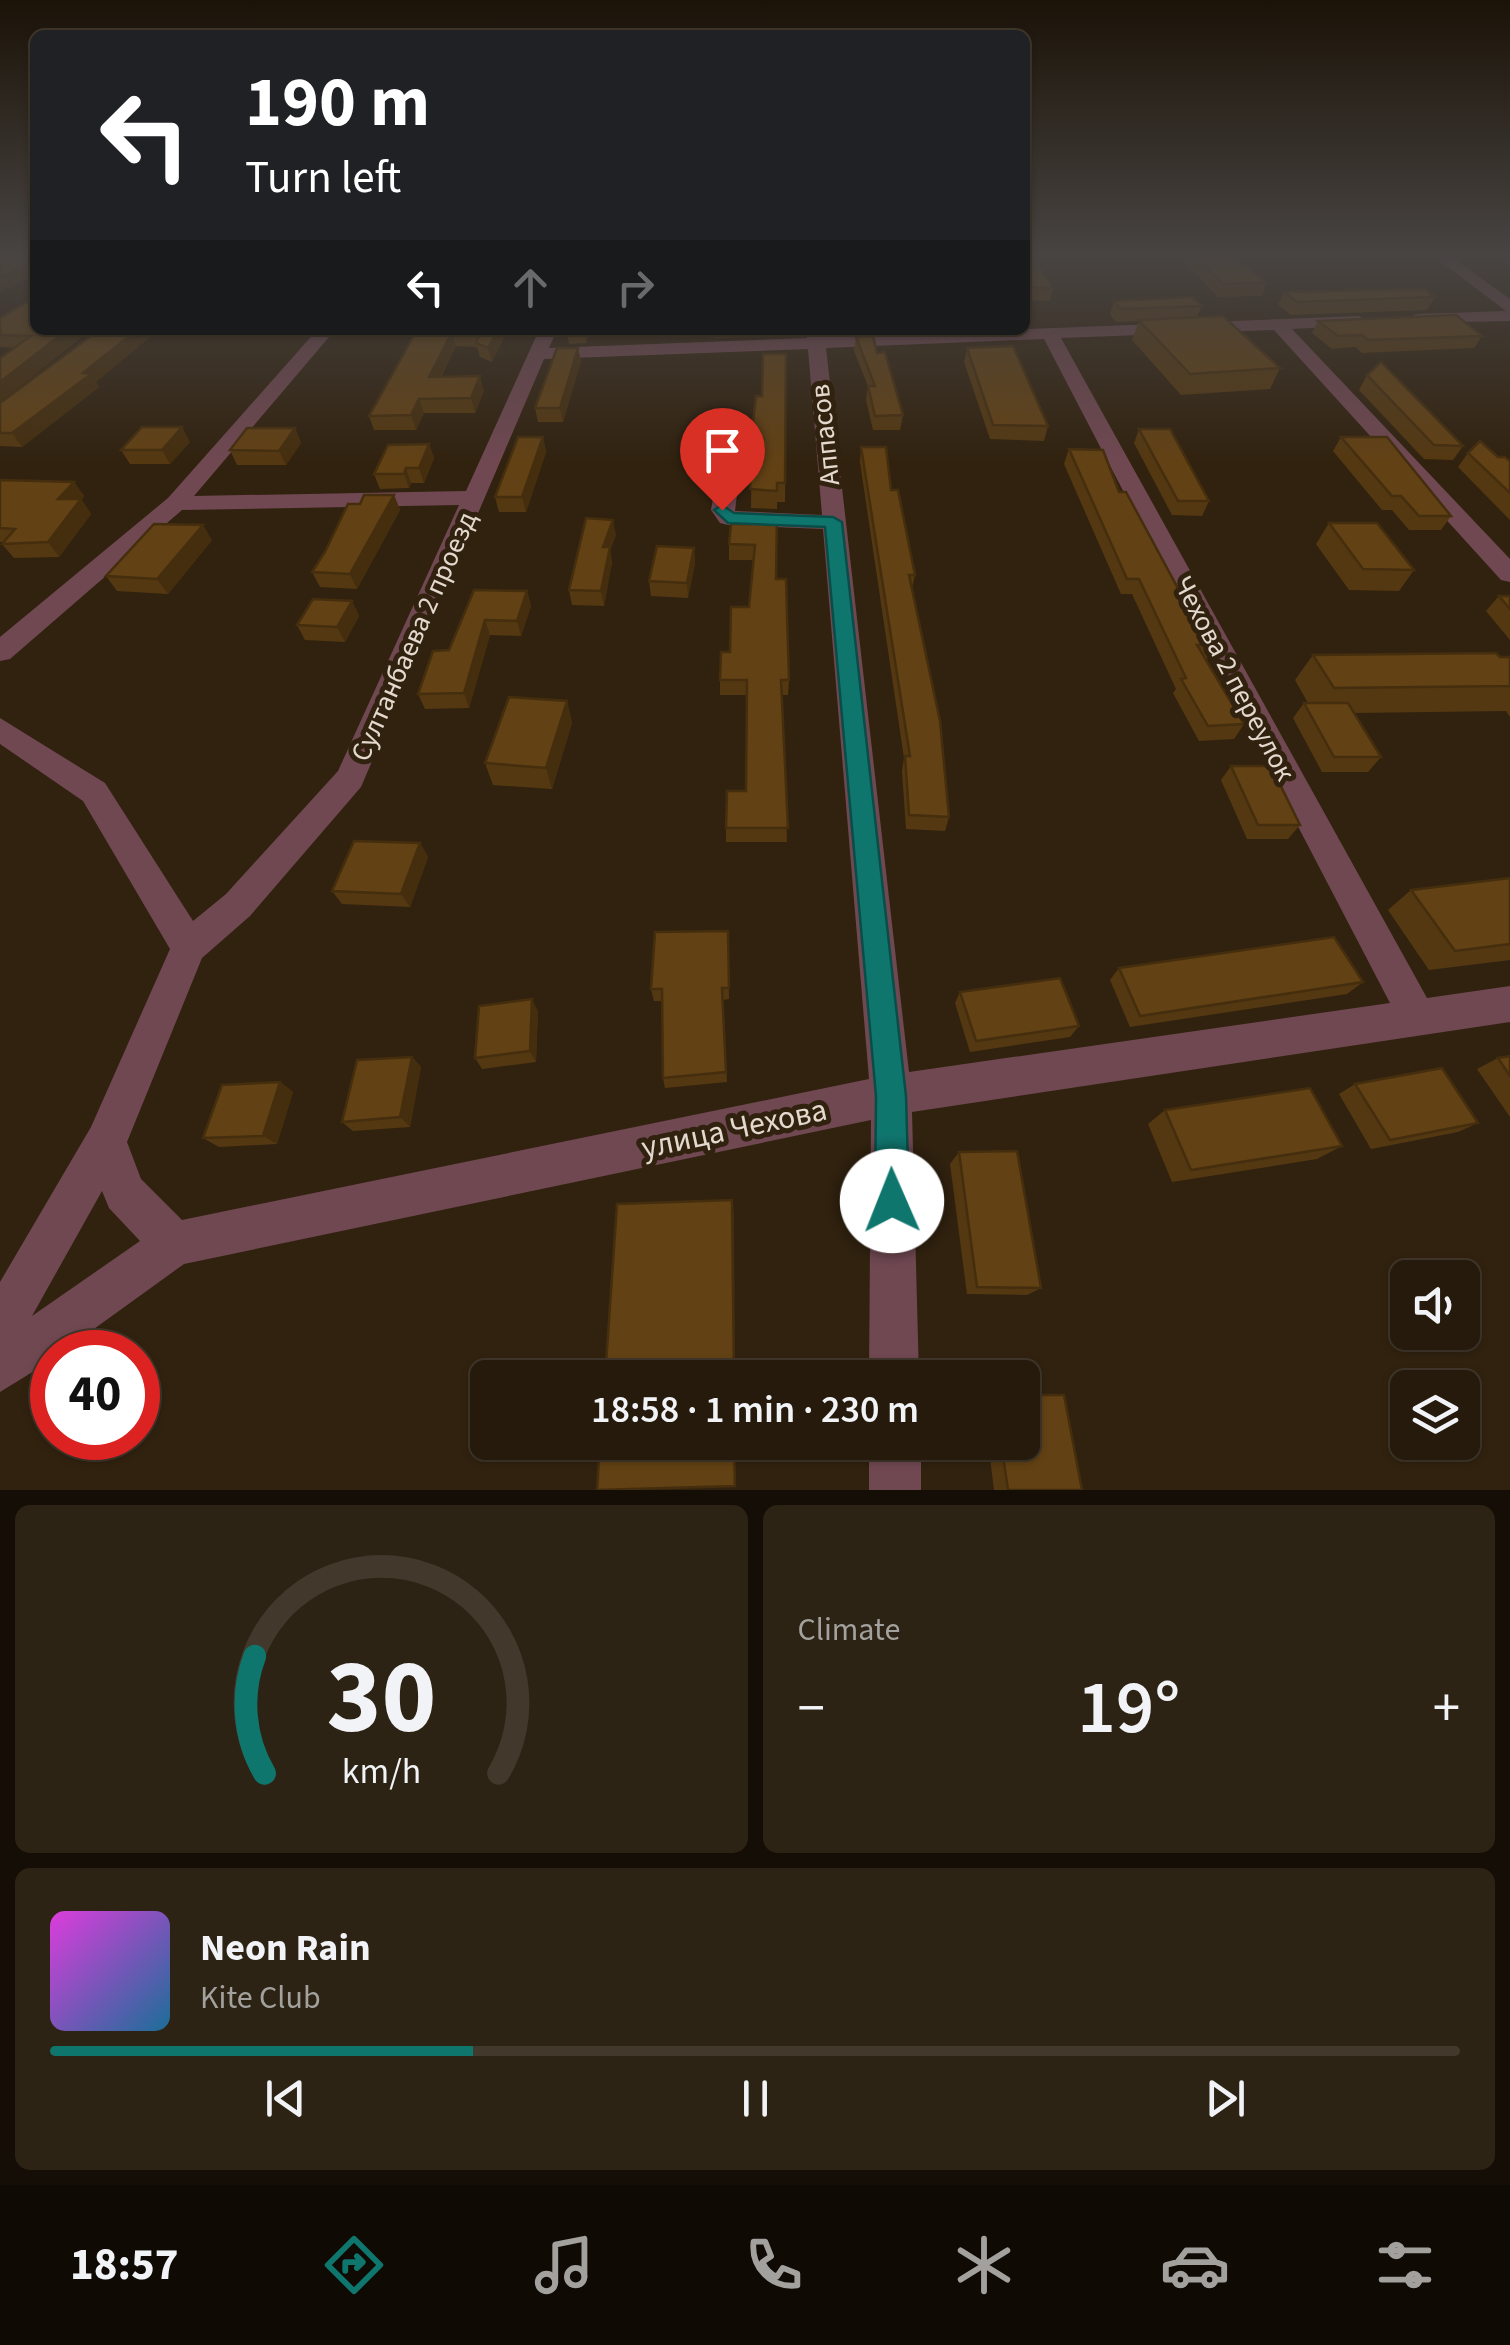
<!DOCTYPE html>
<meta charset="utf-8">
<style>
:root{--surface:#251a0b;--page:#2d2314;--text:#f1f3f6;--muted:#a3a19d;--line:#42382c;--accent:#0f766e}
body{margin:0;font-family:"Source Sans 3",sans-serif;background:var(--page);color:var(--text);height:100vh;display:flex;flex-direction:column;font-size:38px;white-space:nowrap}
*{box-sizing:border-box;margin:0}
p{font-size:32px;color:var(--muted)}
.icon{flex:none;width:55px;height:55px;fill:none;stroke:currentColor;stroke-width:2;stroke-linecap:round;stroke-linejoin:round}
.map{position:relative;height:1490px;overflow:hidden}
.sheet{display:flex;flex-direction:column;gap:15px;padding:15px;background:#140e06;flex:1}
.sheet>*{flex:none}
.hud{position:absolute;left:30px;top:30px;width:1000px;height:305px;border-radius:15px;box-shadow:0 2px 8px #0004,0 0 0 2px var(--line);background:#202124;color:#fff;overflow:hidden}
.controls{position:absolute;left:1390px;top:1260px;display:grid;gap:20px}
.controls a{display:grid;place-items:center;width:90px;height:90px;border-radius:15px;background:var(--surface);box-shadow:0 2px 8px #0004,0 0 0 2px var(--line);font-size:50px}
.speed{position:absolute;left:30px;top:1330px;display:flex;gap:20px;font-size:50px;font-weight:700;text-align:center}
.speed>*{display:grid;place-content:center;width:130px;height:130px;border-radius:50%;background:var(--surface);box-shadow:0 2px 8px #0004,0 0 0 2px var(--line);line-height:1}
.speed .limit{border:15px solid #d22;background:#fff;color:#111}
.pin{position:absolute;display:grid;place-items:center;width:85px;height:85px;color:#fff;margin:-102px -42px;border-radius:50% 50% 50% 0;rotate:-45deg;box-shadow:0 0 10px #0007}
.pin .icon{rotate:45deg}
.me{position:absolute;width:110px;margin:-55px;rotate:359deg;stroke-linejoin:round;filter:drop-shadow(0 0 8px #0008)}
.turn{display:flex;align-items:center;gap:35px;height:210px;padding:0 50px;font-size:45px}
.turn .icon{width:130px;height:130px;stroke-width:2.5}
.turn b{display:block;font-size:70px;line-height:85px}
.lanes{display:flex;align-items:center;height:95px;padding:0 50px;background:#0003;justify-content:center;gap:50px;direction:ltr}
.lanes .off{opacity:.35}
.big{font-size:75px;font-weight:600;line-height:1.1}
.sheet .tile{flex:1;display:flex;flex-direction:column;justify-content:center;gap:15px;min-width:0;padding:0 35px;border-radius:15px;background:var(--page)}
.sheet .dial{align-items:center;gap:0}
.dial svg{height:260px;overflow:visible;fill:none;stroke:var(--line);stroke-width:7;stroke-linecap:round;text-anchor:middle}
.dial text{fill:var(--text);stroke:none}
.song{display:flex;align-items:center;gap:30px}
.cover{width:120px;height:120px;border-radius:15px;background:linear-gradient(135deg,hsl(300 70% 55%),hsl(200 70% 35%))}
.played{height:10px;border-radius:5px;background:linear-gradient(90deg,var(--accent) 30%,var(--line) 30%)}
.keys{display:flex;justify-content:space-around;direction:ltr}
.heat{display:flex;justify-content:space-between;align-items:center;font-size:55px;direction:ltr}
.sheet .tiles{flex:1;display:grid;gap:15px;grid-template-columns:1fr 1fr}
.tile:last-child{grid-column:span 2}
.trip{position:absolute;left:470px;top:1360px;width:570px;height:100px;border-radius:15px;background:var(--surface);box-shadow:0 2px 8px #0004,0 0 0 2px var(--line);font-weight:600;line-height:100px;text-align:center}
.menu{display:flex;height:160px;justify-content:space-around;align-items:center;background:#0f0a04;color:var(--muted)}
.menu .icon{width:70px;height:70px}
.menu .selected{color:var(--accent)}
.menu b{font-size:45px;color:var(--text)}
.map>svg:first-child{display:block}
</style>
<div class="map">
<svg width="1510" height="1490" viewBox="0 0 1510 1490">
<rect width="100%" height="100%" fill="#31220f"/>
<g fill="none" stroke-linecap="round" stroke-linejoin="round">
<g fill="#704852" fill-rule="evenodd">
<polygon points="1432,255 1449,255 1510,299 1510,321 1413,323 1413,315 1419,314 1506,311"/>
<path d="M1359,316L1368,321L1365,325L1292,329L1510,559V582L1501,580L1274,330L1061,338L1427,998L1510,986V1022L912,1112L919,1378H869L871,1120L184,1264L62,1352H52V1360L0,1392V1282L91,1127L170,949L83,801L0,744V718L105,783L193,921L226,894L338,771L459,505L182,510L10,659L0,661V637L168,498L317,330H335L194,496L466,491L539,330H557L549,348L807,338L806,330H824L825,337ZM1044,339L1390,1003L909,1072L826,348ZM808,349L822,515L735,511L740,470L729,463L718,470L711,510L720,523L728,525L823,529L869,1079L182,1220L141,1179L127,1142L202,958L250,916L361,787L544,359ZM102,1191L109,1208L140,1241L32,1316Z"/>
<rect x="869" y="1442" width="52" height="48"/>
</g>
</g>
<g fill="#543811">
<polygon points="1025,255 1053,288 1050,301 1025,300"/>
<polygon points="1056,255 1232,255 1267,283 1262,296 1218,297 1177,255 1060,259"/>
<polygon points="1493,255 1510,255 1510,265"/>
<polygon points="1284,292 1435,297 1427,310 1291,315 1278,305"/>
<polygon points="1114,301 1202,306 1197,317 1280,368 1270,389 1181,395 1132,340 1139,321 1116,322 1110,315"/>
<polygon points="0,318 35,330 91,330 0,402 15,348 0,347"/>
<polygon points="1318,321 1482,336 1474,348 1362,353 1355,347 1332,349 1312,333"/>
<polygon points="417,330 508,330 492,362 480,357 477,347 456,346 441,377 484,391 475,413 424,413 416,430 374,430 369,416"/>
<polygon points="566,330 590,330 586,343 569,344"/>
<polygon points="714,330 745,330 745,337 715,338"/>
<rect x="845" y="330" width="23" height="2"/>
<polygon points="856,337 877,353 903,415 900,430 873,430 866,400 868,386 854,351"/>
<polygon points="578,348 581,361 563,422 538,422 535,408"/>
<polygon points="967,348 1048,426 1044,441 990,439 964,362"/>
<polygon points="786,354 785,502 777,502 777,509 751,508 752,430 762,396"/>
<polygon points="1367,375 1463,446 1453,460 1424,459 1359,390"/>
<polygon points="96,382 99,387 22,447 0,446 0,403"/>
<polygon points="295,428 301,443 286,465 237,465 230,450"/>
<polygon points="1139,429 1209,501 1202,516 1172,515 1134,443"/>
<polygon points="543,437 546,452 526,512 499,512 495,497"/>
<polygon points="1341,437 1451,516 1441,530 1409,530 1392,510 1382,510 1333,451"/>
<polygon points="190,442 170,464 130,464 121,450"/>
<polygon points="429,444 434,458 424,483 411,483 409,488 380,489 374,474"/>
<polygon points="861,447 891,490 915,575 912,588 949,817 945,831 906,829 902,771 904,758 860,462"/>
<polygon points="1069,449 1119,492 1187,605 1216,645 1206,660 1244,724 1234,739 1199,741 1173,693 1176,689 1132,594 1121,594 1064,464"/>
<polygon points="1468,453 1498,457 1510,461 1510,520 1458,467"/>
<polygon points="0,480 74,482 84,496 81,499 91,514 59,557 14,558 2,544 4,542 0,542"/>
<polygon points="394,495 400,510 357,589 320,587 312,572 360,504"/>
<polygon points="1329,523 1414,570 1399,591 1349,590 1316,544"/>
<polygon points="750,524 776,579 789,680 788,695 782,695 787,842 726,842 726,828 746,791 747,695 720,695 720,680 749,607 753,560 729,560 729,544"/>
<polygon points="616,535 610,550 612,562 604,606 572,605 569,590"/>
<polygon points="212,540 168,594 117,591 106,576"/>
<polygon points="694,548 695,563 688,598 651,596 649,581"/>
<polygon points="474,590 527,591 531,606 521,636 490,635 469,708 425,709 418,694 449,650"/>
<polygon points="1499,596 1510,596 1510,640 1486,611"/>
<polygon points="352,601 359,616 345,642 305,640 297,625"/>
<polygon points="1313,655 1510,657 1510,717 1506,711 1354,713 1381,757 1368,772 1322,772 1293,718 1304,703 1308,703 1295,680"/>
<polygon points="567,701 572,723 552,789 493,785 485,763"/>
<polygon points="1231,766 1300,825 1288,839 1247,839 1221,780"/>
<polygon points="420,843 428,857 410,907 342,904 332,891"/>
<polygon points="1510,878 1510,960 1429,970 1388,910 1411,890"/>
<polygon points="728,931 729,999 723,1000 727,1082 665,1088 663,1078 662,1001 654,1001 651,989"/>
<polygon points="1119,968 1363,982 1347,994 1130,1027 1110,980"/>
<polygon points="960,992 1079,1026 1070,1037 970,1052 955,1003"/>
<polygon points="538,1011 536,1062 482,1069 475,1058"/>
<polygon points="1510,1056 1510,1117 1477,1069 1498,1058"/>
<polygon points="412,1057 421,1067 410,1127 353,1131 342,1122"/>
<polygon points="280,1082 293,1092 277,1144 219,1147 203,1138"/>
<polygon points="1355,1084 1478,1123 1458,1132 1371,1149 1339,1094"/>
<polygon points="1165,1110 1342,1146 1317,1159 1172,1182 1148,1124"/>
<polygon points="959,1152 1041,1288 1027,1295 967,1294 950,1164"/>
<polygon points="988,1442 1022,1442 1082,1490 994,1490"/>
</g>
<g fill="#452e0e">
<polygon points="35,260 35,274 0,293 0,278"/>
<polygon points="67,330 91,330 0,402 0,382"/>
<polygon points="137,330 159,330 96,382 99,387 22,447 12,433"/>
<polygon points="498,330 508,330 492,362 488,348"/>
<polygon points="584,330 590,330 586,343"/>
<polygon points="452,332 456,346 433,391 429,377"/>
<polygon points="578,348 581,361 563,422 560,408"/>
<polygon points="480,376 484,391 475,413 471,398"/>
<polygon points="419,399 424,413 416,430 411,415"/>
<polygon points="182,427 190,442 170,464 162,450"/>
<polygon points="295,428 301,443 286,465 279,451"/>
<polygon points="543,437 546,452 526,512 522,497"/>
<polygon points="429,444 434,458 424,483 419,468"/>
<polygon points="406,468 411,483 409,488 404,474"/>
<polygon points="74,482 84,496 68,513 58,499"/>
<polygon points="394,495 400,510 357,589 350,574"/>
<polygon points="81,499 91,514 59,557 48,542"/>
<polygon points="613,520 616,535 610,550 612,562 604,606 601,591 603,547"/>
<polygon points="203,525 212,540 168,594 157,579"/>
<polygon points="694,548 695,563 688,598 687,583"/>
<polygon points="527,591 531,606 521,636 517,621"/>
<polygon points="352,601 359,616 345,642 337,627"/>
<polygon points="485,620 490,635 469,708 464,693"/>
<polygon points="567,701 572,723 552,789 546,768"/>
<polygon points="420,843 428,857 410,907 401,894"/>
<polygon points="532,999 538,1011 536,1062 530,1051"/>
<polygon points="412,1057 421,1067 410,1127 400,1117"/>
<polygon points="280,1082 293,1092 277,1144 263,1136"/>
<polygon points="732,1200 734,1215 735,1378 734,1378"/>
</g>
<g fill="#624114" stroke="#452e0e" stroke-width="2.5">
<polygon points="0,255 35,255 35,260 0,278"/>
<polygon points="1025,255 1032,255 1053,288 1025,287"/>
<polygon points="1194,255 1232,255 1267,283 1223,284"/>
<polygon points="1424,289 1435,297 1297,302 1284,292"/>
<polygon points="35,294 35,330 67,330 0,382 0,358 31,336 0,335 0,318 29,301"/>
<polygon points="1192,297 1202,306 1121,309 1114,301"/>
<polygon points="1456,315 1482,336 1368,340 1362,335 1338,336 1318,321"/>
<polygon points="1223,316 1280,368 1190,374 1139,320"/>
<polygon points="99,330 137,330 83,373 91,374 12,433 0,433 0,403"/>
<polygon points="417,330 498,330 488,348 476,343 480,333 452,332 429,377 480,376 471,398 419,399 411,415 369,416"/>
<polygon points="873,336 877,353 885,352 903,415 875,416 868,386 875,386 856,337"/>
<polygon points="1013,346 1048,426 993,425 967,348"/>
<polygon points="557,348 578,348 560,408 535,408"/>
<polygon points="763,354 786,354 785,483 777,483 777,491 750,489 752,430 756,396 762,396"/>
<polygon points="1381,362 1463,446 1434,445 1367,375"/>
<polygon points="142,427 182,427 162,450 121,450"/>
<polygon points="247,428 295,428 279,451 230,450"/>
<polygon points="1139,429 1170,429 1209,501 1178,501"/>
<polygon points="518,437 543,437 522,497 495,497"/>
<polygon points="1341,437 1387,437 1451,516 1419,516 1401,496 1392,496"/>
<polygon points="1480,441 1498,457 1505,457 1510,461 1510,493 1468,453"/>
<polygon points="429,444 419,468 406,468 404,474 374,474 388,445"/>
<polygon points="861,447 886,447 891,490 898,490 915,575 909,575 940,721 949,817 909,815 905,756 910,756"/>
<polygon points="1069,449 1103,450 1119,492 1126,492 1187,605 1194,605 1216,645 1197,645 1244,724 1208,726 1181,679 1186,678 1139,579 1127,579"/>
<polygon points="0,480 74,482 58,499 81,499 48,542 2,544 15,529 0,528"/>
<polygon points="364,495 394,495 350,574 312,572 325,552 348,504 360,504"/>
<polygon points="750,515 777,516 776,579 786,579 789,680 781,680 788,828 726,828 727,791 746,791 747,680 720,680 721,652 730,652 731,607 749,607 755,545 729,544 731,524 750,524"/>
<polygon points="586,518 613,520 603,547 610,547 601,591 569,590"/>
<polygon points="1329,523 1377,523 1414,570 1363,569"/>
<polygon points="154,524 203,525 157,579 106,576"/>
<polygon points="657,546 694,548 687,583 649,581"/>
<polygon points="474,590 527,591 517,621 485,620 464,693 418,694 433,651 449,650"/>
<polygon points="1499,596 1510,596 1510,609"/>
<polygon points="313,599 352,601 337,627 297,625"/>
<polygon points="1496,653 1500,657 1510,657 1510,686 1334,688 1313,655"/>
<polygon points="509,697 567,701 546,768 485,763"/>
<polygon points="1304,703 1348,703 1381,757 1334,757"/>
<polygon points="1231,766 1271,766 1300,825 1258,825"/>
<polygon points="354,841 420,843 401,894 332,891"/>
<polygon points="1510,878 1510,944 1455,951 1411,890"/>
<polygon points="728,931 729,988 722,988 726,1072 663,1078 662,989 651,989 655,932"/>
<polygon points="1334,937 1363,982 1140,1016 1119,968"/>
<polygon points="1060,978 1079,1026 976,1041 960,992"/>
<polygon points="532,999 530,1051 475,1058 479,1006"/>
<polygon points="1510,1056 1510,1076 1498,1058"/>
<polygon points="412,1057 400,1117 342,1122 357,1060"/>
<polygon points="1442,1068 1478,1123 1390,1140 1355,1084"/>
<polygon points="280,1082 263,1136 203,1138 222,1085"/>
<polygon points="1310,1088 1342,1146 1191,1170 1165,1110"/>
<polygon points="1017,1151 1041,1288 977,1287 959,1152"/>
<polygon points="732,1200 734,1378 605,1378 617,1204"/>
<polygon points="1022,1395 1064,1395 1082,1490 1008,1490 1001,1442 1022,1442"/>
<polygon points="600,1442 734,1442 735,1486 597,1490"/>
</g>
<linearGradient id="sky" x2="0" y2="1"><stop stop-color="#1b1308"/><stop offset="0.55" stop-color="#484442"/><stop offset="1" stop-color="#484442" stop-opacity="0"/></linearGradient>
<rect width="1510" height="463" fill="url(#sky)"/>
<polygon fill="#0f766e" stroke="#0a4d48" stroke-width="2.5" points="722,505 734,513 833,517 842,522 906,1096 909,1201 904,1213 892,1218 880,1213 875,1201 876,1096 825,527 728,523 714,510"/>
<g text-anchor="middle" stroke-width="10" stroke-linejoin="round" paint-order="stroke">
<g font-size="28" fill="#e4d9ce" stroke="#31220f">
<text transform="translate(824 435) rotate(-96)" y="10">Аппасов</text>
<text transform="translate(413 636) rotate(-66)" y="10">Султанбаева 2 проезд</text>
<text transform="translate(1235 678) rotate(62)" y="10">Чехова 2 переулок</text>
</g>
<g font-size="32" fill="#e4d9ce" stroke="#31220f">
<text transform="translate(734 1128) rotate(-12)" y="11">улица Чехова</text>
</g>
</g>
</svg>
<div class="controls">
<a><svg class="icon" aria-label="sound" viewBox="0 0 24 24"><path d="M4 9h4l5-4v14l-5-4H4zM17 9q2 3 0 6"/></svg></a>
<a><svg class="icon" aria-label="layers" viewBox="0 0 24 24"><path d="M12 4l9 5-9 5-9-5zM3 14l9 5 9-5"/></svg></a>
</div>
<div class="speed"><div class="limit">40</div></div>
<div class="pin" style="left:722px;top:510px;background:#d93025"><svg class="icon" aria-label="arrive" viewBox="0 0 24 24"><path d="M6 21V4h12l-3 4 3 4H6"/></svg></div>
<svg class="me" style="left:892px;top:1201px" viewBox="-20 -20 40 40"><circle r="19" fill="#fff"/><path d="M0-13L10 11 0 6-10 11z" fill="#0f766e"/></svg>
<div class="trip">18:58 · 1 min · 230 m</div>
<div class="hud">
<div class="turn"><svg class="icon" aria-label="left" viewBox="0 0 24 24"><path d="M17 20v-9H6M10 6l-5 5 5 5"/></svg><div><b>190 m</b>Turn left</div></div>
<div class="lanes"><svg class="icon" aria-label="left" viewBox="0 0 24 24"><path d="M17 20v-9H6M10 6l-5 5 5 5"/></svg><svg class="icon off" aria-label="ahead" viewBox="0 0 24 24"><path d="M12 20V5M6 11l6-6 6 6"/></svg><svg class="icon off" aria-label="right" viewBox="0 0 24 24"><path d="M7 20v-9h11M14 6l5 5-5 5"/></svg></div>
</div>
</div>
<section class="sheet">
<div class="tiles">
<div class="tile dial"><svg viewBox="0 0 100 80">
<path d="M14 69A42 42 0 1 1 86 69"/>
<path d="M14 69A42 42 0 0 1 11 33" stroke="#0f766e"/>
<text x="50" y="56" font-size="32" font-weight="700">30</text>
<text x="50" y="72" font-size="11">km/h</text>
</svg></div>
<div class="tile"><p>Climate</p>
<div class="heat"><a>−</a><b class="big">19°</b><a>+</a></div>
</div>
<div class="tile">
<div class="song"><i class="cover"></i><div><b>Neon Rain</b><p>Kite Club</p></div></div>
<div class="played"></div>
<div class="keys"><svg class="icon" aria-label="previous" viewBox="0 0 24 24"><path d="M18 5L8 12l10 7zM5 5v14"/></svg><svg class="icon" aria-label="pause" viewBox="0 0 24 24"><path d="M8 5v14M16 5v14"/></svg><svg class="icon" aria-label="next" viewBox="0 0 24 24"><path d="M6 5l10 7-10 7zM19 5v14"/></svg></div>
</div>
</div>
</section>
<nav class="menu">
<b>18:57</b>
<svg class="icon selected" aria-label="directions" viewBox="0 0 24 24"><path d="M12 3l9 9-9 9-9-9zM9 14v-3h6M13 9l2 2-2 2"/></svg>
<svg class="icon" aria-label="music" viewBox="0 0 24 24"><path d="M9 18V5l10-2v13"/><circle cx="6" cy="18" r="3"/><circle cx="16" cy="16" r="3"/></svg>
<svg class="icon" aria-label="phone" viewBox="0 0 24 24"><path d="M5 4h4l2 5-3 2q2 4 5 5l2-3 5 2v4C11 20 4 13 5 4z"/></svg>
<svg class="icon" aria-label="climate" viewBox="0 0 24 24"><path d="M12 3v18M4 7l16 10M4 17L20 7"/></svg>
<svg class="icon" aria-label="car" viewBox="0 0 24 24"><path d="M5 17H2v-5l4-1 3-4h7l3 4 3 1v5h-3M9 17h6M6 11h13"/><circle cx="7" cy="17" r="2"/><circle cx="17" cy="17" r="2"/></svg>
<svg class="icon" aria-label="filters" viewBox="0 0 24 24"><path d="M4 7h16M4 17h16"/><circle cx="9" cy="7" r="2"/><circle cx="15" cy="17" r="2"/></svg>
</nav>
